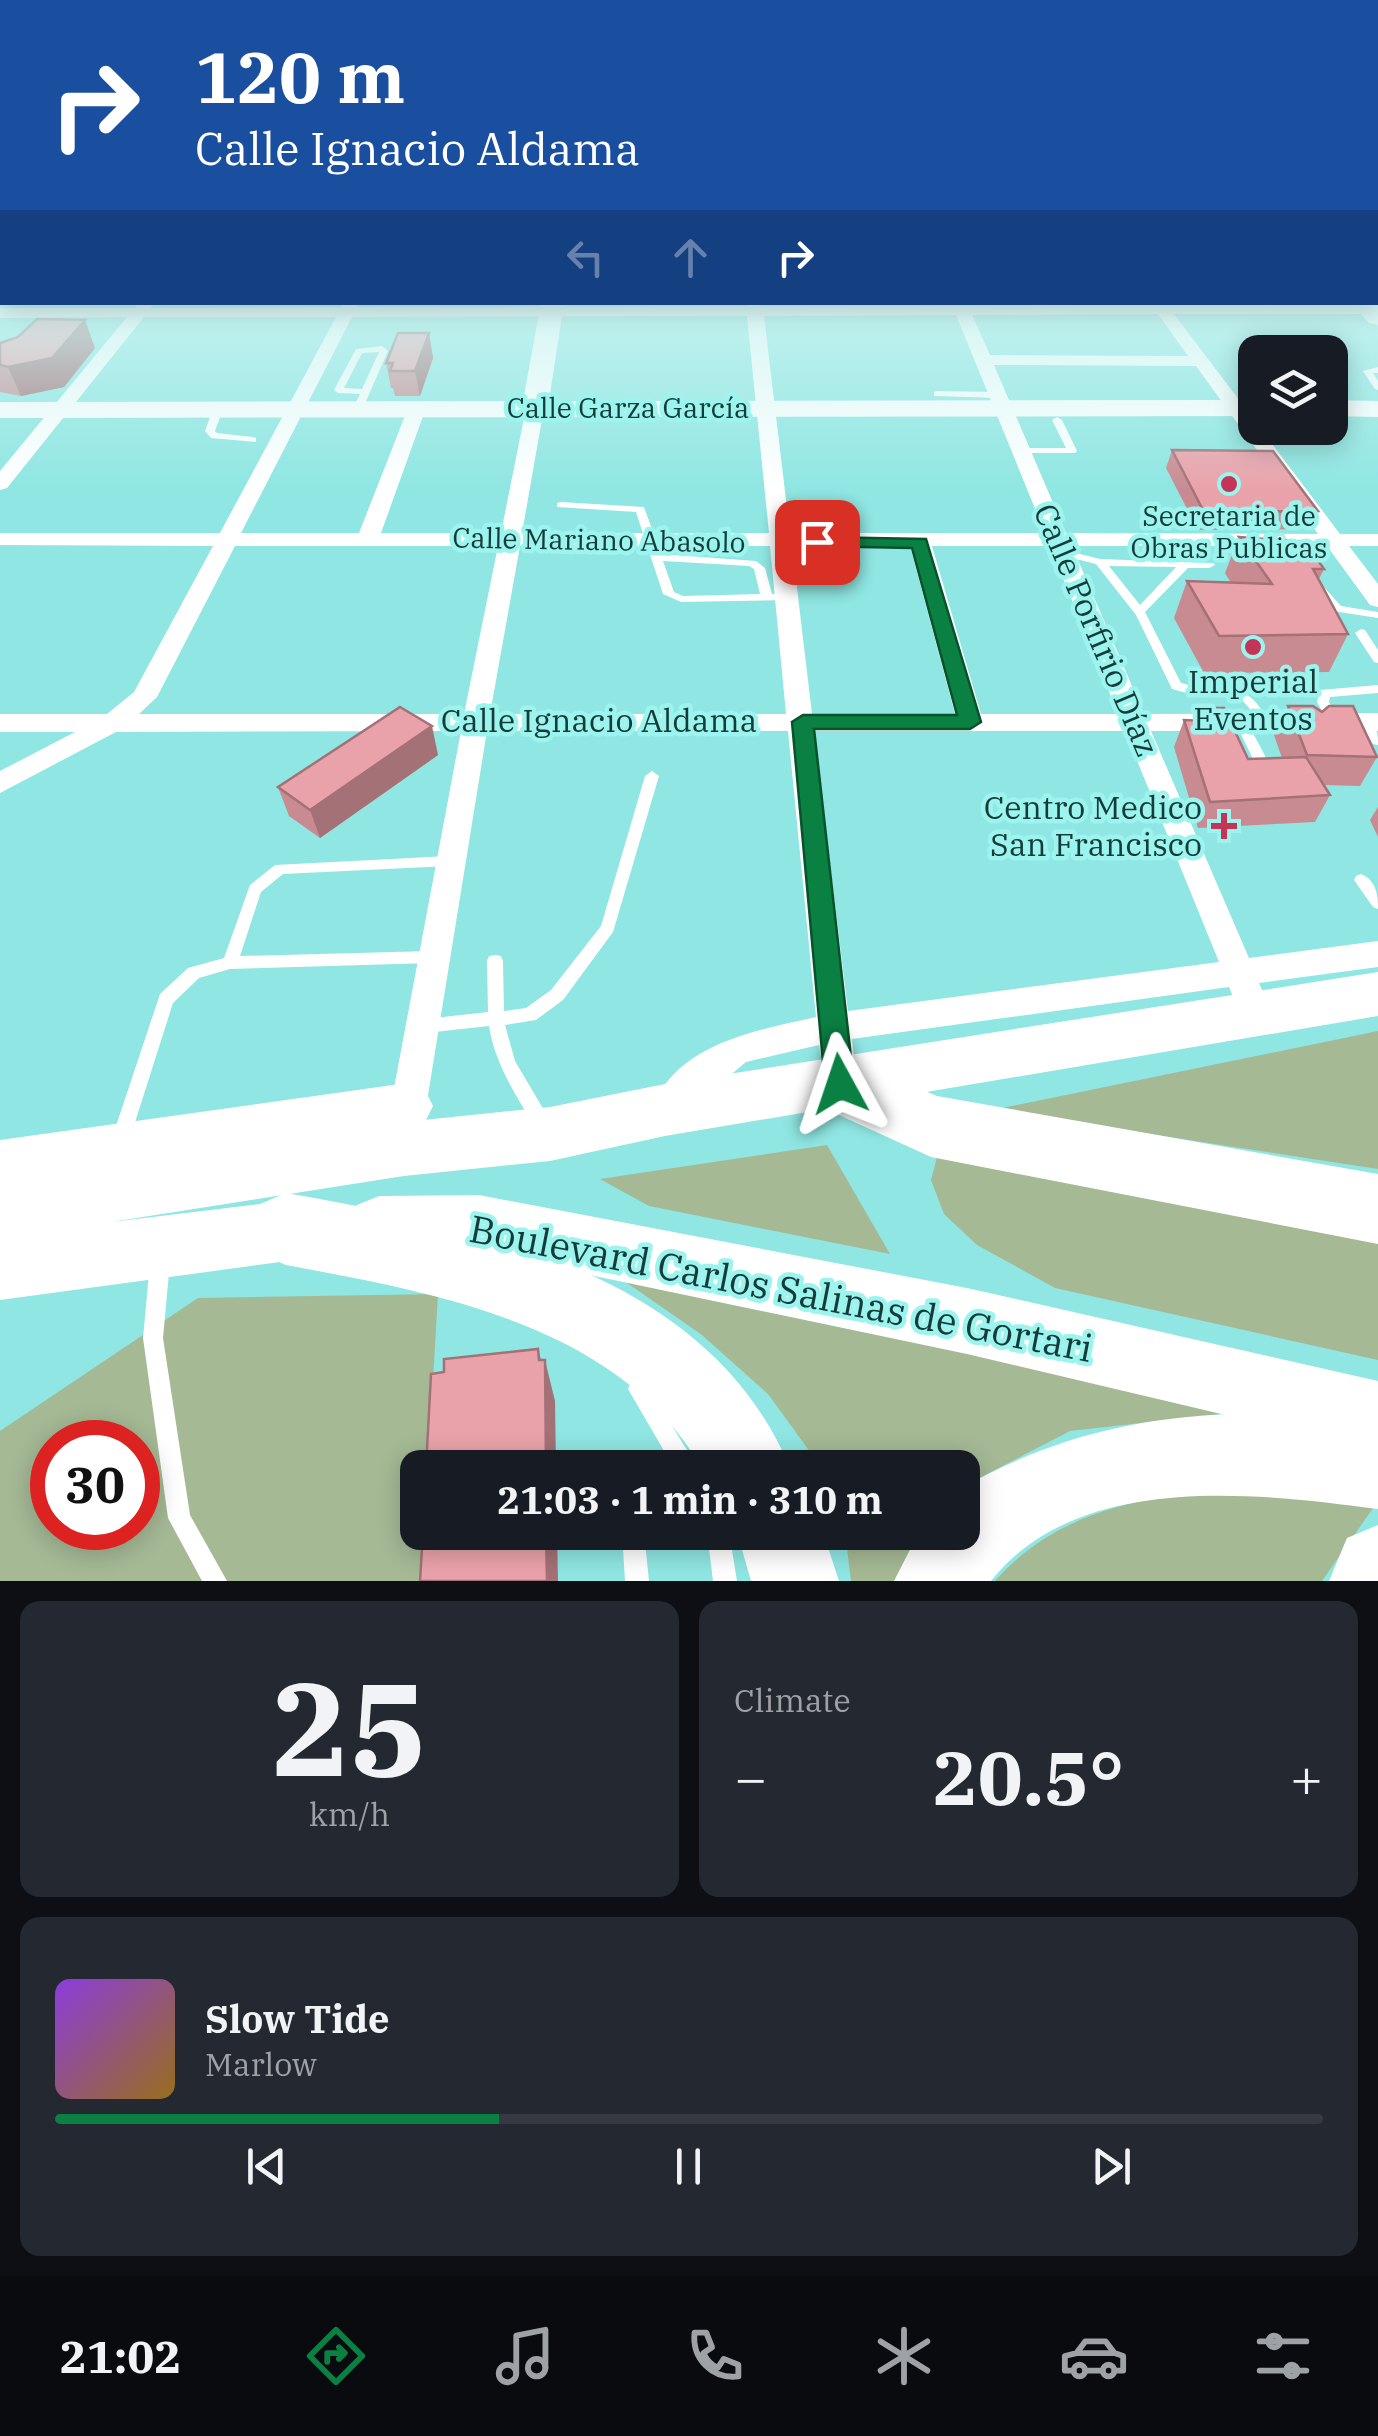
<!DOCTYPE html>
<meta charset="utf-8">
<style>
:root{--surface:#171b24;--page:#242831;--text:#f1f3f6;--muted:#9ea1a6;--line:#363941;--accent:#0b8043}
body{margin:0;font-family:"IBM Plex Serif",serif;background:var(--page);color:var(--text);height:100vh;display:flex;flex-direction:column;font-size:38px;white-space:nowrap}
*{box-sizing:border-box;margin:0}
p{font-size:32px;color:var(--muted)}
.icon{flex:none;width:55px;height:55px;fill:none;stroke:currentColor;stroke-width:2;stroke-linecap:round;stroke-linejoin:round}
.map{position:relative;height:1581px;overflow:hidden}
.drawer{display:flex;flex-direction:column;gap:20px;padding:20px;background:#0d0f14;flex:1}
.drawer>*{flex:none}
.hud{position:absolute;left:0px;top:0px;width:1380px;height:305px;box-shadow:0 5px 25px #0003;background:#1a4fa0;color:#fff;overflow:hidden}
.controls{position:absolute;left:1238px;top:335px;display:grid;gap:20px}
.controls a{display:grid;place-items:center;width:110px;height:110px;border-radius:20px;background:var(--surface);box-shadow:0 5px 25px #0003;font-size:50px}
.speed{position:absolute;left:30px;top:1420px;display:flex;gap:20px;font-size:50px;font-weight:700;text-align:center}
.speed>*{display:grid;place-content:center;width:130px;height:130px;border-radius:50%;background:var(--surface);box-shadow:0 5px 25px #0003;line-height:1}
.speed .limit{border:15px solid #d22;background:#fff;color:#111}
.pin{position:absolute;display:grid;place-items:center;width:85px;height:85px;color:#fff;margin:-42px;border-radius:20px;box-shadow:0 5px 15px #0006}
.me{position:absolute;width:110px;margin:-55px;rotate:355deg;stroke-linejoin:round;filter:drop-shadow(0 0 8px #0008)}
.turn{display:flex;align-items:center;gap:35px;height:210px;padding:0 30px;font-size:45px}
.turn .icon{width:130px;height:130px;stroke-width:2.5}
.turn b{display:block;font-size:70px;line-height:85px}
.lanes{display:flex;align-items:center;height:95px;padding:0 30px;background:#0003;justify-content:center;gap:50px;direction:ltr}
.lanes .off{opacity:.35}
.big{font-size:75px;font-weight:700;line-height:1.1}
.drawer .card{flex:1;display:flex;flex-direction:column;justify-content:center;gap:15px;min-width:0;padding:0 35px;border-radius:20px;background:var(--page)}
.drawer .dial{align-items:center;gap:0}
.dial b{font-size:130px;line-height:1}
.song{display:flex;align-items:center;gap:30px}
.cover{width:120px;height:120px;border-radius:15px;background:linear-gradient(135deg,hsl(270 70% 55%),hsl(40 70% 35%))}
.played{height:10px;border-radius:5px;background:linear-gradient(90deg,var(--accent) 35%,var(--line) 35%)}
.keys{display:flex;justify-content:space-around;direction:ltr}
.heat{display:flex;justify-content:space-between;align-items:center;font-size:55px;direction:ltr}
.drawer .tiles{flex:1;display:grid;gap:20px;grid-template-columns:1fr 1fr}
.card:last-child{grid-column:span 2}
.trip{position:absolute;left:400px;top:1450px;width:580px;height:100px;border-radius:20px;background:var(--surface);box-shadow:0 5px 25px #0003;font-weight:700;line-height:100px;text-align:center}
.dock{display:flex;height:160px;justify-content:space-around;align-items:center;background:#090b0e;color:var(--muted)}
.dock .icon{width:70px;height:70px}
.dock .selected{color:var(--accent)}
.dock b{font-size:45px;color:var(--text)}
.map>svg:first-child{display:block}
</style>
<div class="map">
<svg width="1378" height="1581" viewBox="0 0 1378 1581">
<rect width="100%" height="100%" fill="#8fe6e2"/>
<g fill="#a5b995" fill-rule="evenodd">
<polygon points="1378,1031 1378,1169 993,1110"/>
<polygon points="827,1145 890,1254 649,1206 600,1179"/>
<polygon points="938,1153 1378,1230 1378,1360 1055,1288 977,1245 944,1214 931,1180"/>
<polygon points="620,1278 1238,1412 1070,1431 970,1483 963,1492 962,1468 821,1467 768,1394 702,1335"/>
<path d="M438,1294L428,1467L418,1468V1532L425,1533L422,1581H0V1431L198,1298ZM52,1442H138V1528H52Z"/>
<path d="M1292,1481L1378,1501L1322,1581H995C1071,1494 1185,1494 1292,1481Z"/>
<polygon points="845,1533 932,1533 897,1581 851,1581"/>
</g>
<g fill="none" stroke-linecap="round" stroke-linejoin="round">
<g fill="#fff" fill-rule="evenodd">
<path d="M382,346L388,351L363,408L355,410L353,408L360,394L338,393L334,390L356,349ZM379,352L362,389L344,388L362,353Z"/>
<polygon points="1378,367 1378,373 1373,373 1378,381 1378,390 1375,389 1363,371"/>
<polygon points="937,391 999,392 1003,395 999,398 934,396 934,392"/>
<polygon points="218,406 223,409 215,431 217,433 253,437 256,438 256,442 211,438 205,431 213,409"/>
<polygon points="1057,417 1062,420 1077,451 1075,453 1019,453 1017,451 1022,448 1066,448 1052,420"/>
<path d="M561,502L644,507L661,554L756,561L765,568L772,594H789L795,597L789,600L681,602L663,594L636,512L557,507V503ZM663,561L749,566L754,569L760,594L683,596L674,592Z"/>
<polygon points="1311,538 1316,541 1322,557 1306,570 1298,570 1298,566 1311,556 1306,541"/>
<path d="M1064,550L1100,559L1213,563L1215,565L1209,568H1188L1145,612L1181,683C1225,696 1242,672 1269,722L1268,725H1258L1250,709L1242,700L1234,696L1190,694L1172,689L1136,615L1096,564L1060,555V551ZM1109,566L1176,567L1140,605Z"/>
<polygon points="1319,585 1323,586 1341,606 1378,612 1378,618 1333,611 1313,588"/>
<polygon points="1361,629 1365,630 1378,650 1378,663 1374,662 1355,633"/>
<polygon points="1378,685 1378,693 1330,697 1329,702 1341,722 1340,725 1330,725 1317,702 1320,690"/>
<polygon points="1241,718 1247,722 1270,765 1268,768 1263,770 1256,765 1235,722"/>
<path d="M1365,718C1377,721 1378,735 1378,745L1373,744L1359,722Z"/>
<path d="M652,771L659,776L613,932L563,1000L536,1020L505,1025L515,1061L551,1122L548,1128L542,1130L536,1128C516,1096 495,1064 489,1026L425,1033L419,1031L417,1026L419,1021L425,1019L488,1012L487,961L489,956L495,955L501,956L503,961L504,1011L526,1008L551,990L601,926L645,776Z"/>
<polygon points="449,856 454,857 456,861 454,865 449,866 283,874 261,892 240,956 431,951 437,952 439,957 437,962 431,963 230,969 199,978 173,1003 130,1138 127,1144 121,1146 115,1144 112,1138 160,994 188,968 224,958 250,885 275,865"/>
<path d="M1361,874C1376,880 1378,895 1378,909L1373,907L1354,880L1356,876Z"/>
<polygon points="160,1252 167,1255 170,1262 163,1338 190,1515 227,1581 202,1581 168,1518 143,1338 150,1262 153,1255"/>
<polygon points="638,1379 645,1382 698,1468 674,1468 628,1389 631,1382"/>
<polygon points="622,1532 644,1532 649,1581 625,1581"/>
<polygon points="707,1532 729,1532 737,1581 713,1581"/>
</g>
<path fill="#fff" fill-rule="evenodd" d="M139,302H153L151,308L341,307L344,302H360L357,307L747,306L746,302L762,306L1378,304V314H1174L1255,421V428H1260L1340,534H1378V546H1349L1378,584V607L1370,605L1327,546H1072L1144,714L1378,713V731H1151L1249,958L1378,941V967L1259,983L1272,1013L1268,1023L1256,1027L1244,1023L1229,987L852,1039L857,1084L852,1095L840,1099L828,1095L819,1045L746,1062L684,1114L672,1119L660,1114L654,1103C682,1042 759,1030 816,1017L788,731H487L424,1120L419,1131L406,1136L393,1131L388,1120L461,731L116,732L0,793V771L75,732H0V714H107L134,692L213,546L0,545V533H220L336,317H144L7,488L0,490V471L127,317L0,318V308H135ZM1158,314L1188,356L990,355L972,315ZM956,315L1045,533H790L764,316ZM747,316L769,533H522L544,408L535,403L526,408L501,533H381L426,408L417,403L408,408L359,533H241L352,317ZM994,365L1196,366L1318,534L1066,533ZM235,546H498L464,714H139L157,697ZM520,546H770L786,714H490ZM792,546H910L955,714H812ZM932,546H1050L1118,714H981ZM814,731H1125L1219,962L848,1011Z"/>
<g fill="#fff" fill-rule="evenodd">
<polygon points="541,302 564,302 549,401 1255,400 1255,416 0,418 0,402 523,401"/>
<polygon points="1330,400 1378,401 1378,417 1330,416"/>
<polygon points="407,1083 425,1090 433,1106 425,1122 407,1129 0,1190 0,1140"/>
</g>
<g fill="#fff" fill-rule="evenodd">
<polygon points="1350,302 1378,302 1378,325 1369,323"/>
<polygon points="1378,972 1378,1016 665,1136 550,1161 404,1176 111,1222 310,1198 332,1207 341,1228 332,1249 310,1258 0,1300 0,1180 404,1122 550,1107 665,1084"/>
<polygon points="479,1195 967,1288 1378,1381 1378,1451 967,1354 542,1265 479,1255 379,1256 357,1247 348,1226 357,1205 379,1196"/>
</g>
<g fill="#fff" fill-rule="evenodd">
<polygon points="840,1055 937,1096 1378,1174 1378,1244 931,1157 817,1105 807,1084 817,1063"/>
<path d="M286,1193C474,1226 708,1271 790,1468H702C618,1324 436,1293 286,1265L260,1254L250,1229L260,1204Z"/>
<path d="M1230,1414L1378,1425V1509C1256,1493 1078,1471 991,1581H894L919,1532H962V1488C1048,1439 1132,1418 1230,1414Z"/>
<polygon points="1378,1525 1378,1581 1329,1581 1347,1538"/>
<polygon points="737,1532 823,1532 839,1581 751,1581"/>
</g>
</g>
<g fill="#c98b92">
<polygon points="429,333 433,358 420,396 395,396 393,388 391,388 386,363"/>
<polygon points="0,343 95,348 64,387 21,396 0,392"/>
<polygon points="1172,450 1318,511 1310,529 1198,530 1166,468"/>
<polygon points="1239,537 1324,569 1319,579 1348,634 1329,672 1204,673 1174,618 1187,581 1231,583 1225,573"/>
<polygon points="1288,706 1377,757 1360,786 1323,785 1330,795 1315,822 1198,828 1174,747 1184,720 1201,721 1206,708 1248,759 1282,758 1274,735"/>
<polygon points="438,755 320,838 289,816 278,787"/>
<polygon points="1378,807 1378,837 1370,820"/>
</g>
<g fill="#a47177">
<polygon points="85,320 95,348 64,387 21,396 8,367"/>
<polygon points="429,333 433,358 420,396 415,371"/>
<polygon points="432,726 438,755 320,838 310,810"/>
<polygon points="538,1349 545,1375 545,1360 555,1401 556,1468 546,1468"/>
<polygon points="546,1532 557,1532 558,1581 547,1581"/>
</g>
<g fill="#eaa2aa" stroke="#a47177" stroke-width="2.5">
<polygon points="37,319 85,320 52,358 8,367 0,365 0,343 18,337"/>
<polygon points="398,333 429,333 415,371 390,371 393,363 386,363"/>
<polygon points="1172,450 1273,451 1318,511 1204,512"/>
<polygon points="1239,537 1305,542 1324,569 1313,569 1348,634 1219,636 1187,581 1272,584"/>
<polygon points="1288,706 1313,706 1322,712 1329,706 1353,706 1377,757 1307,755"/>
<polygon points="400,707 432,726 310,810 278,787"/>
<polygon points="1206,708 1224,708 1248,759 1306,757 1330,795 1210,802 1184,720 1206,721"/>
<polygon points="538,1349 539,1360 545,1360 546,1468 426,1468 431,1374 444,1372 444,1359"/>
<polygon points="423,1532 546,1532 547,1581 420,1581"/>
</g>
<linearGradient id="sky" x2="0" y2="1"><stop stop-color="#84b6ea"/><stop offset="0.55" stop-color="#cdf4f2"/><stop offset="1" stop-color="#cdf4f2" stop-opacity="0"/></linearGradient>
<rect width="1378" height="490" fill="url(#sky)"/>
<polygon fill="#0b8043" stroke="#07532c" stroke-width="2.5" points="817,537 926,539 981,722 970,729 814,729 854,1084 850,1093 840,1097 829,1093 825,1084 792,722 803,715 957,715 912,548 810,546 810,538"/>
<g fill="#c33456" stroke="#9cf4ef" stroke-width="4">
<circle cx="1229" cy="484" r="10"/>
<circle cx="1253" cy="647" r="10"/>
<path d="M1219 811h10v10h10v10h-10v10h-10v-10h-10v-10h10z"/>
</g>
<g text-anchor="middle" stroke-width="9" stroke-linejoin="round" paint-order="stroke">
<g font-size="28" fill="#163c3a" stroke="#9cf4ef">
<text x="628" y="418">Calle Garza García</text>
<text transform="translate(599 540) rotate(1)" y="10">Calle Mariano Abasolo</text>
</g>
<g font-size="28" fill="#163c3a" stroke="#9cf4ef">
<text x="1229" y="526">Secretaria de<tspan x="1229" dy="32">Obras Publicas</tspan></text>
</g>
<g font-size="32" fill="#163c3a" stroke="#9cf4ef">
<text transform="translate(1096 630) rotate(67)" y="11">Calle Porfirio Díaz</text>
<text x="599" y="732">Calle Ignacio Aldama</text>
</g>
<g font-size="32" fill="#163c3a" stroke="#9cf4ef">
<text x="1253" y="693">Imperial<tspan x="1253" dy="37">Eventos</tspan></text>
<text x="1202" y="819" text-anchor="end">Centro Medico<tspan x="1202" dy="37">San Francisco</tspan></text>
</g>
<g font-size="38" fill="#163c3a" stroke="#9cf4ef">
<text transform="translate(781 1289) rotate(11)" y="13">Boulevard Carlos Salinas de Gortari</text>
</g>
</g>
</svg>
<div class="controls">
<a><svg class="icon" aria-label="layers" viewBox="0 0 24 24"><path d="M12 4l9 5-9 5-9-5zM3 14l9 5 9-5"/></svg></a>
</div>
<div class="speed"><div class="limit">30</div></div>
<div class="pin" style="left:817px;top:542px;background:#d93025"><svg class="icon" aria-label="arrive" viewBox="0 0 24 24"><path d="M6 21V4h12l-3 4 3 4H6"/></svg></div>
<svg class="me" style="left:840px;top:1084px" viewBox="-20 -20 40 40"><path d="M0-17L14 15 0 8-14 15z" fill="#0b8043" stroke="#fff" stroke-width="4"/></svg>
<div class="trip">21:03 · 1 min · 310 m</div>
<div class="hud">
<div class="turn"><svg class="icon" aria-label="right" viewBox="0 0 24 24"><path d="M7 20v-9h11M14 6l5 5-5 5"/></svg><div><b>120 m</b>Calle Ignacio Aldama</div></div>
<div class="lanes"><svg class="icon off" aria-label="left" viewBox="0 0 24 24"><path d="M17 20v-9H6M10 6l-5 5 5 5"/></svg><svg class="icon off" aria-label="ahead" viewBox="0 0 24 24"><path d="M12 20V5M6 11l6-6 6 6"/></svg><svg class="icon" aria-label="right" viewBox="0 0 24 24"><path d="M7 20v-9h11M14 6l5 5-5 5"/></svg></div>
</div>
</div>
<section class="drawer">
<div class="tiles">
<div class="card dial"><b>25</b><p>km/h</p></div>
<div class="card"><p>Climate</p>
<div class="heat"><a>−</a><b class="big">20.5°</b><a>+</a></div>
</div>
<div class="card">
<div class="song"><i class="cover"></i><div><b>Slow Tide</b><p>Marlow</p></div></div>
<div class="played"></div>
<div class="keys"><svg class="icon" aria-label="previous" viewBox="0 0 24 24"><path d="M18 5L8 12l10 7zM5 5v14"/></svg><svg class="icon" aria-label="pause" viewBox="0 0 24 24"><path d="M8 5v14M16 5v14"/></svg><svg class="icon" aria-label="next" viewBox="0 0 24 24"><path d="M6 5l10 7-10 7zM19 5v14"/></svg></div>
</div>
</div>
</section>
<nav class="dock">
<b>21:02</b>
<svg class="icon selected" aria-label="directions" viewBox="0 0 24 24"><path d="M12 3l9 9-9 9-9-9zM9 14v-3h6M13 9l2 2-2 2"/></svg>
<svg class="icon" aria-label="music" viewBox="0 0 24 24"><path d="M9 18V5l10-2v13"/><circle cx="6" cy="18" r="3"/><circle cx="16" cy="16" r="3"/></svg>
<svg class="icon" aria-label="phone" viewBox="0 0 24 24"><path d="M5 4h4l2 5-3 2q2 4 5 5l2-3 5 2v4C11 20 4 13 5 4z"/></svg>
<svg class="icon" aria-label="climate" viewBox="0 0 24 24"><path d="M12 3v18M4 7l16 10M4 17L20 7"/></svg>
<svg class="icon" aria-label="car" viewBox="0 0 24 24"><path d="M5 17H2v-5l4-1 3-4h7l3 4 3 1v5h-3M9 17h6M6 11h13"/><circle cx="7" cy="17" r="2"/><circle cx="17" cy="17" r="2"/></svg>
<svg class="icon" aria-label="filters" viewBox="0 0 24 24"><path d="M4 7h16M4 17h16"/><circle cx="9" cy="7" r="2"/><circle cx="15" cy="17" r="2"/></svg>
</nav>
